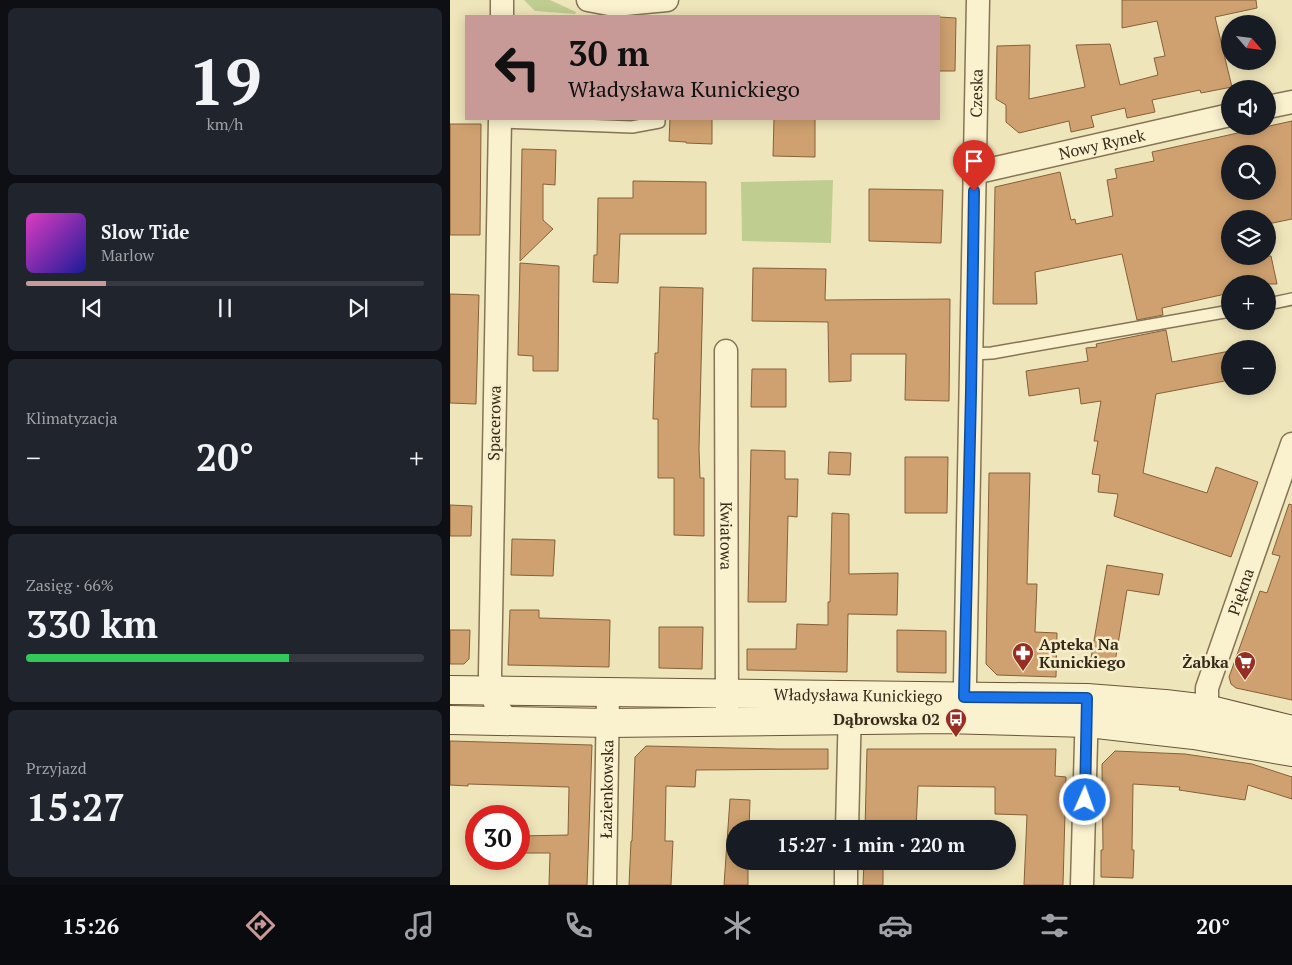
<!DOCTYPE html>
<html lang="pl">
<meta charset="utf-8">
<style>
:root{--surface:#171b24;--page:#20242c;--text:#f1f3f6;--muted:#9ea1a6;--line:#363941;--accent:#c89a97}
body{margin:0;font-family:"PT Serif",serif;background:var(--page);color:var(--text);height:100vh;display:flex;flex-direction:column;font-size:19px;white-space:nowrap}
*{box-sizing:border-box;margin:0}
p{font-size:16px;color:var(--muted)}
.icon{flex:none;width:28px;height:28px;fill:none;stroke:currentColor;stroke-width:2;stroke-linecap:round;stroke-linejoin:round}
.map{position:relative;flex:1;overflow:hidden}
.panel{display:flex;flex-direction:column;gap:8px;padding:8px;background:#0d0f14;width:450px}
.panel>*{flex:none}
.guide{position:absolute;left:15px;top:15px;width:475px;height:105px;border-radius:0px;box-shadow:0 2px 12px #0003;background:#c89a97;color:#111;overflow:hidden}
.needle{width:32px;rotate:118deg}
.fabs{position:absolute;left:771px;top:15px;display:grid;gap:10px}
.fabs a{display:grid;place-items:center;width:55px;height:55px;border-radius:50%;background:var(--surface);box-shadow:0 2px 12px #0003;font-size:25px}
.speed{position:absolute;left:15px;top:805px;display:flex;gap:10px;font-size:25px;font-weight:700;text-align:center}
.speed>*{display:grid;place-content:center;width:65px;height:65px;border-radius:50%;background:var(--surface);box-shadow:0 2px 12px #0003;line-height:1}
.speed .limit{border:8px solid #d22;background:#fff;color:#111}
.pin{position:absolute;display:grid;place-items:center;width:42px;height:42px;color:#fff;margin:-51px -21px;border-radius:50% 50% 50% 0;rotate:-45deg;box-shadow:0 0 5px #0007}
.pin .icon{rotate:45deg}
.me{position:absolute;width:55px;margin:-28px;rotate:2deg;stroke-linejoin:round;filter:drop-shadow(0 0 4px #0008)}
.turn{display:flex;align-items:center;gap:18px;height:105px;padding:0 20px;font-size:22px}
.turn .icon{width:65px;height:65px;stroke-width:2.5}
.turn b{display:block;font-size:35px;line-height:42px}
.big{font-size:38px;font-weight:700;line-height:1.1}
.panel .tile{flex:1;display:flex;flex-direction:column;justify-content:center;gap:8px;min-width:0;padding:0 18px;border-radius:8px;background:var(--page)}
.panel .dial{align-items:center;gap:0}
.dial b{font-size:65px;line-height:1}
.song{display:flex;align-items:center;gap:15px}
.cover{width:60px;height:60px;border-radius:8px;background:linear-gradient(135deg,hsl(310 70% 55%),hsl(240 70% 35%))}
.played{height:5px;border-radius:2px;background:linear-gradient(90deg,var(--accent) 20%,var(--line) 20%)}
.keys{display:flex;justify-content:space-around;direction:ltr}
.heat{display:flex;justify-content:space-between;align-items:center;font-size:28px;direction:ltr}
.charge{height:8px;border-radius:4px;background:linear-gradient(90deg,#34c759 66%,var(--line) 0)}
.trip{position:absolute;left:276px;top:820px;width:290px;height:50px;border-radius:25px;background:var(--surface);box-shadow:0 2px 12px #0003;font-weight:700;line-height:50px;text-align:center}
.dock{display:flex;height:80px;justify-content:space-around;align-items:center;background:#090b0e;color:var(--muted)}
.dock .icon{width:35px;height:35px}
.dock .selected{color:var(--accent)}
.dock b{font-size:22px;color:var(--text)}
main{display:flex;flex:1;min-height:0}
.map>svg:first-child{display:block}
</style>
<main>
<section class="panel">
<div class="tile dial"><b>19</b><p>km/h</p></div>
<div class="tile">
<div class="song"><i class="cover"></i><div><b>Slow Tide</b><p>Marlow</p></div></div>
<div class="played"></div>
<div class="keys"><svg class="icon" aria-label="previous" viewBox="0 0 24 24"><path d="M18 5L8 12l10 7zM5 5v14"/></svg><svg class="icon" aria-label="pause" viewBox="0 0 24 24"><path d="M8 5v14M16 5v14"/></svg><svg class="icon" aria-label="next" viewBox="0 0 24 24"><path d="M6 5l10 7-10 7zM19 5v14"/></svg></div>
</div>
<div class="tile"><p>Klimatyzacja</p>
<div class="heat"><a>−</a><b class="big">20°</b><a>+</a></div>
</div>
<div class="tile"><p>Zasięg · 66%</p><b class="big">330 km</b><div class="charge"></div></div>
<div class="tile"><p>Przyjazd</p><b class="big">15:27</b></div>
</section>
<div class="map">
<svg width="842" height="885" viewBox="0 0 842 885">
<rect width="100%" height="100%" fill="#efe5bb"/>
<g fill="#bfcd90">
<polygon points="74,0 100,0 126,12 125,14 85,11"/>
<polygon points="383,180 381,243 292,241 291,182"/>
</g>
<g fill="#cfa170" stroke="#86603a" fill-rule="evenodd">
<polygon points="672,0 806,0 807,8 765,17 782,87 751,93 750,90 702,100 705,112 677,118 675,108 641,116 644,127 621,132 619,121 569,133 556,122 556,105 546,99 547,46 580,45 579,99 635,87 626,45 660,44 670,85 708,75 704,58 715,56 707,21 672,28"/>
<polygon points="489,17 506,18 505,71 489,71"/>
<polygon points="220,119 262,119 262,144 236,143 236,142 219,141"/>
<polygon points="324,119 365,119 365,157 323,156"/>
<path d="M842,121V219L818,224V219H780V256H821L827,284H780V293L712,308L713,315L687,320L672,254L585,272L587,304H543L545,187L610,172L621,220L625,219L626,224L663,216L657,180L667,178L665,169L704,161L702,152ZM780,154H818V191H780Z"/>
<polygon points="0,124 31,124 30,235 0,235"/>
<polygon points="72,149 106,150 105,185 93,184 93,220 103,229 70,261"/>
<polygon points="183,181 256,182 256,234 170,234 168,283 143,282 144,255 147,255 148,198 183,198"/>
<polygon points="419,189 493,190 491,243 419,241"/>
<polygon points="70,263 109,266 108,371 83,371 83,356 68,355"/>
<polygon points="303,268 376,269 375,300 500,299 499,401 455,400 456,354 401,354 401,381 379,382 378,322 302,321"/>
<polygon points="210,287 253,288 249,449 250,478 254,478 254,536 224,535 224,478 208,478 208,419 203,419 205,353 208,353"/>
<polygon points="0,294 29,295 26,404 0,403"/>
<polygon points="716,330 722,362 780,351 780,380 706,394 693,473 757,493 766,467 808,482 781,557 664,516 668,494 648,492 650,475 642,474 648,441 644,441 651,401 631,404 629,388 579,396 576,371 638,361 636,348 647,347 646,344"/>
<polygon points="302,369 336,369 336,407 301,407"/>
<polygon points="301,450 335,451 335,479 348,479 347,517 338,516 336,602 298,602"/>
<polygon points="379,452 401,453 400,475 378,474"/>
<polygon points="455,457 498,457 497,513 455,513"/>
<polygon points="539,473 580,473 577,584 587,584 585,632 607,633 606,677 547,675 536,664"/>
<polygon points="839,504 842,505 842,700 786,688 781,684 779,677 810,591 817,593 830,556 822,554"/>
<polygon points="0,505 22,506 21,536 0,536"/>
<polygon points="382,513 399,514 399,574 448,573 447,615 398,614 397,672 297,670 297,649 346,649 347,624 378,625 378,602 380,602"/>
<polygon points="62,539 105,540 103,576 61,575"/>
<polygon points="657,565 713,574 709,595 677,590 664,668 640,664"/>
<polygon points="60,610 89,610 89,618 160,620 159,667 58,665"/>
<polygon points="209,627 253,627 252,669 209,668"/>
<polygon points="0,630 20,630 19,659 14,664 0,664"/>
<polygon points="447,630 496,631 496,673 447,672"/>
<polygon points="0,741 142,745 137,885 99,885 100,853 69,853 69,836 118,835 119,787 18,784 18,786 0,785"/>
<polygon points="196,746 328,749 378,749 378,769 246,770 245,787 216,786 215,841 223,841 221,885 179,885 181,841 182,841 185,757"/>
<polygon points="417,749 606,749 605,776 616,777 613,885 574,885 577,815 545,814 545,787 468,786 466,829 415,829"/>
<polygon points="665,751 735,754 802,764 842,777 842,799 798,785 795,800 729,790 730,787 683,784 682,850 684,850 683,878 651,877 651,850 653,850 652,764"/>
<polygon points="280,799 300,800 299,829 285,829 285,861 298,861 298,885 274,885"/>
<polygon points="414,861 433,861 433,885 413,885"/>
</g>
<g fill="none" stroke-linecap="round" stroke-linejoin="round">
<g stroke="#867455" stroke-width="14">
<g id="lane">
<polyline points="50,122 182,127 209,122 209,119"/>
<polyline points="818,304 842,299"/>
<polyline points="522,354 542,353 780,311"/>
</g>
</g>
<g stroke="#867455" stroke-width="25">
<g id="street">
<polyline points="138,0 164,5 217,0"/>
<polyline points="52,16 52,0"/>
<polyline points="818,107 842,102"/>
<path d="M50,119L40,674C41,698 43,705 60,721"/>
<path id="s1" d="M524,173L780,115"/>
<path id="s2" d="M276,351L277,710"/>
<path id="s3" d="M502,709L514,697L515,683L528,0"/>
<path id="s4" d="M765,724L757,709V688L842,444"/>
<polyline points="397,829 400,705"/>
<path id="s5" d="M155,885L158,693"/>
<polyline points="396,885 396,861"/>
<polyline points="632,885 637,706"/>
</g>
</g>
<g stroke="#685538" stroke-width="30">
<g id="secondary">
<path id="s6" d="M0,690L637,698L715,704L757,709L842,730"/>
<polyline points="0,720 158,723 494,719 638,723 744,735 842,752"/>
</g>
</g>
<use href="#lane" stroke="#faf1cf" stroke-width="11"/>
<use href="#street" stroke="#faf1cf" stroke-width="22"/>
<use href="#secondary" stroke="#faf1cf" stroke-width="28"/>
</g>
<g fill="none" stroke-linecap="round" stroke-linejoin="round">
<g stroke="#114b97" stroke-width="12">
<polyline id="route" points="524,191 521,392 514,697 637,698 635,800"/>
</g>
<use href="#route" stroke="#1a73e8" stroke-width="9"/>
</g>
<defs>
<g id="pharmacy-pin" transform="scale(1.125)"><path d="M0 17L-7.5 6A9.5 9.5 0 1 1 7.5 6Z" fill="#972e23" stroke="#f6eecb"/><path d="M-2-6h4v4h4v4h-4v4h-4v-4h-4v-4h4Z" fill="#fff"/></g>
<g id="supermarket-pin" transform="scale(1.125)"><path d="M0 17L-7.5 6A9.5 9.5 0 1 1 7.5 6Z" fill="#972e23" stroke="#f6eecb"/><path d="M-6-5.5h2.5l.6 2H6L4.5 2H-2.5L-4.4-4H-6ZM-1.5 3.2a1.3 1.3 0 1 0 .1 0ZM3 3.2a1.3 1.3 0 1 0 .1 0Z" fill="#fff"/></g>
<g id="bus-pin" transform="scale(1.125)"><path d="M0 17L-7.5 6A9.5 9.5 0 1 1 7.5 6Z" fill="#972e23" stroke="#f6eecb"/><path d="M-5-6H5V4H4V6H2V4H-2V6H-4V4H-5ZM-3.5-4V0h7V-4ZM-3.5 1.2v1.5H-2V1.2ZM2 1.2v1.5H3.5V1.2Z" fill="#fff"/></g>
</defs>
<g fill-rule="evenodd">
<use href="#pharmacy-pin" x="573" y="653"/>
<use href="#supermarket-pin" x="795" y="662"/>
<use href="#bus-pin" x="506" y="719"/>
</g>
<g text-anchor="middle" stroke-width="5" stroke-linejoin="round" paint-order="stroke">
<g font-size="16" fill="#352a1a" stroke="#f6eecb">
<text dy="6" stroke="none"><textPath href="#s3" startOffset="621">Czeska</textPath></text>
<text dy="6" stroke="none"><textPath href="#s1" startOffset="131">Nowy Rynek</textPath></text>
<text transform="translate(44 423) rotate(-89)" y="6">Spacerowa</text>
<text dy="6" stroke="none"><textPath href="#s2" startOffset="185">Kwiatowa</textPath></text>
<text dy="6" stroke="none"><textPath href="#s4" startOffset="140">Piękna</textPath></text>
<text dy="6" stroke="none"><textPath href="#s6" startOffset="408">Władysława Kunickiego</textPath></text>
<text dy="6" stroke="none"><textPath href="#s5" startOffset="96">Łazienkowska</textPath></text>
</g>
<g font-size="16" font-weight="bold" fill="#352a1a" stroke="#f6eecb" text-anchor="end">
<text x="589" y="650" text-anchor="start">Apteka Na<tspan x="589" dy="18">Kunickiego</tspan></text>
<text x="779" y="668">Żabka</text>
<text x="490" y="725">Dąbrowska 02</text>
</g>
</g>
</svg>
<div class="fabs">
<a><svg class="needle" viewBox="-14 -14 28 28"><path d="M0-13l5 13h-10z" fill="#e53935"/><path d="M0 13l5-13h-10z" fill="#9ea1a6"/></svg></a>
<a><svg class="icon" aria-label="sound" viewBox="0 0 24 24"><path d="M4 9h4l5-4v14l-5-4H4zM17 9q2 3 0 6"/></svg></a>
<a><svg class="icon" aria-label="search" viewBox="0 0 24 24"><circle cx="10" cy="10" r="6"/><path d="M15 15l6 6"/></svg></a>
<a><svg class="icon" aria-label="layers" viewBox="0 0 24 24"><path d="M12 4l9 5-9 5-9-5zM3 14l9 5 9-5"/></svg></a>
<a>+</a>
<a>−</a>
</div>
<div class="speed"><div class="limit">30</div></div>
<div class="pin" style="left:524px;top:191px;background:#d93025"><svg class="icon" aria-label="arrive" viewBox="0 0 24 24"><path d="M6 21V4h12l-3 4 3 4H6"/></svg></div>
<svg class="me" style="left:635px;top:800px" viewBox="-20 -20 40 40"><circle r="17" fill="#1a73e8" stroke="#fff" stroke-width="3"/><path d="M0-11L8 9 0 5-8 9z" fill="#fff"/></svg>
<div class="trip">15:27 · 1 min · 220 m</div>
<div class="guide">
<div class="turn"><svg class="icon" aria-label="left" viewBox="0 0 24 24"><path d="M17 20v-9H6M10 6l-5 5 5 5"/></svg><div><b>30 m</b>Władysława Kunickiego</div></div>
</div>
</div>
</main>
<nav class="dock">
<b>15:26</b>
<svg class="icon selected" aria-label="directions" viewBox="0 0 24 24"><path d="M12 3l9 9-9 9-9-9zM9 14v-3h6M13 9l2 2-2 2"/></svg>
<svg class="icon" aria-label="music" viewBox="0 0 24 24"><path d="M9 18V5l10-2v13"/><circle cx="6" cy="18" r="3"/><circle cx="16" cy="16" r="3"/></svg>
<svg class="icon" aria-label="phone" viewBox="0 0 24 24"><path d="M5 4h4l2 5-3 2q2 4 5 5l2-3 5 2v4C11 20 4 13 5 4z"/></svg>
<svg class="icon" aria-label="climate" viewBox="0 0 24 24"><path d="M12 3v18M4 7l16 10M4 17L20 7"/></svg>
<svg class="icon" aria-label="car" viewBox="0 0 24 24"><path d="M5 17H2v-5l4-1 3-4h7l3 4 3 1v5h-3M9 17h6M6 11h13"/><circle cx="7" cy="17" r="2"/><circle cx="17" cy="17" r="2"/></svg>
<svg class="icon" aria-label="filters" viewBox="0 0 24 24"><path d="M4 7h16M4 17h16"/><circle cx="9" cy="7" r="2"/><circle cx="15" cy="17" r="2"/></svg>
<b>20°</b>
</nav>
